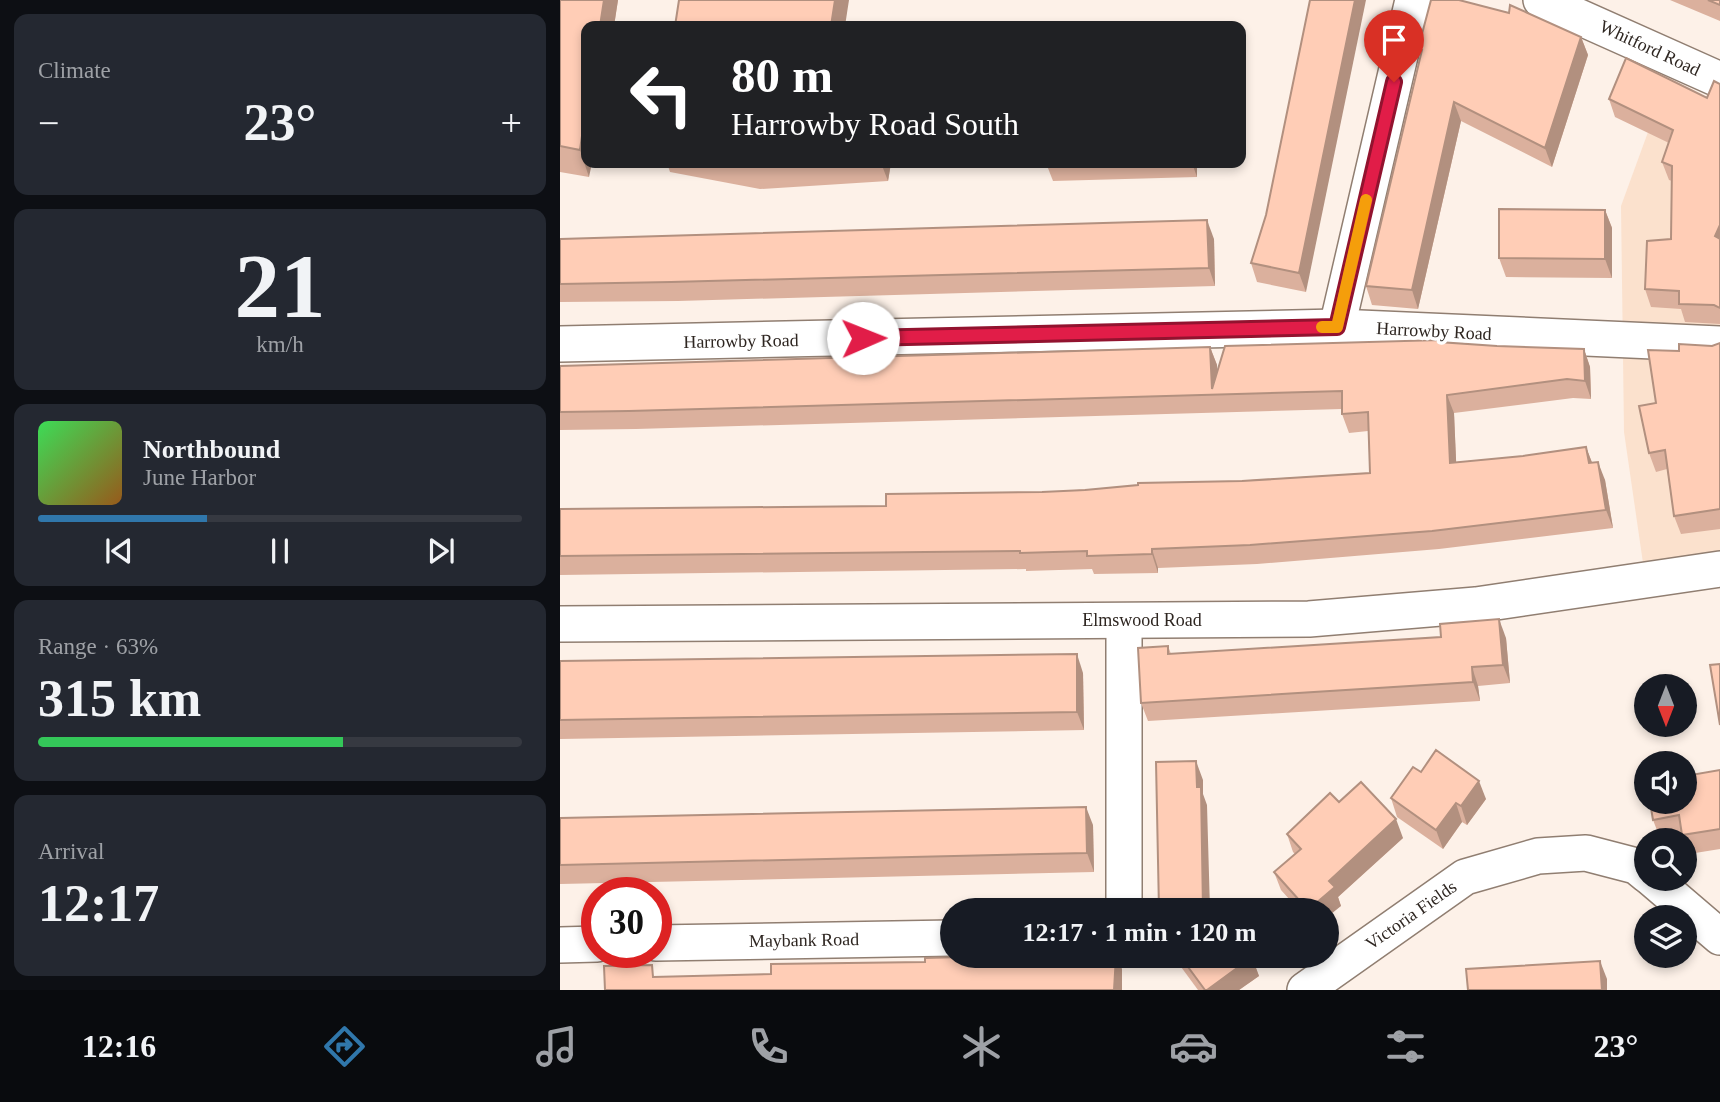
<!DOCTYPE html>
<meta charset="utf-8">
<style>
:root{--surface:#171b24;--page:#242831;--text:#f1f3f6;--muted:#9ea1a6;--line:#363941;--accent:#3077ab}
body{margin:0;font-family:"Times New Roman",serif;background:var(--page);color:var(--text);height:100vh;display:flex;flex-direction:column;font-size:26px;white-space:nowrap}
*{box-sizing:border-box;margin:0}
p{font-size:23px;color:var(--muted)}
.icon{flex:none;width:38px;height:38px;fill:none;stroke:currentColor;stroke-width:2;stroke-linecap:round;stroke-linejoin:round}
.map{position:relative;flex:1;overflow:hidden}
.side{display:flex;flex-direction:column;gap:14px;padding:14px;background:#0d0f14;width:560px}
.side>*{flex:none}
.guide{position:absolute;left:21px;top:21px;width:665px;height:147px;border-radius:14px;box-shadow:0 4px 10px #0003;background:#202124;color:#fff;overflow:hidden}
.needle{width:46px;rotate:180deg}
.buttons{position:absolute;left:1074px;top:674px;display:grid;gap:14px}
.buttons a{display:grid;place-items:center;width:63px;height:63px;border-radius:50%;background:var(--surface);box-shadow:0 4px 10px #0003;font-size:35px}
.speed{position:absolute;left:21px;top:877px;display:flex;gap:14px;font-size:35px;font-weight:700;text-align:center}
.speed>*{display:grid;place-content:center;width:91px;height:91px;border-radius:50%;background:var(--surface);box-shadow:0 4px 10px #0003;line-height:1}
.speed .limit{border:10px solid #d22;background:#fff;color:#111}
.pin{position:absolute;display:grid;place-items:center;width:60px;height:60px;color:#fff;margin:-72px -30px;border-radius:50% 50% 50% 0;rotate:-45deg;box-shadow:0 0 7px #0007}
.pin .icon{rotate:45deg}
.me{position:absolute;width:77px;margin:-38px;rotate:89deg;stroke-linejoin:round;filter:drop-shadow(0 0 5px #0008)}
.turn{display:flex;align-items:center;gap:24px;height:147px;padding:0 35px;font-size:32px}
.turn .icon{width:91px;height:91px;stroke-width:2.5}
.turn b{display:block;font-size:49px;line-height:60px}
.big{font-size:52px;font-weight:800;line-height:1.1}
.side .tile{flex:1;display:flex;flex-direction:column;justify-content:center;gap:10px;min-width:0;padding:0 24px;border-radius:14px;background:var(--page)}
.side .dial{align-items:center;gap:0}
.dial b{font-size:91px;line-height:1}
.song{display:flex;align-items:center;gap:21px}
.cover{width:84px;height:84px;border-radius:10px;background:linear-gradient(135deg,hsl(130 70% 55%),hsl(30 70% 35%))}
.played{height:7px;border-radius:4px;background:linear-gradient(90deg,var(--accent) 35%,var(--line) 35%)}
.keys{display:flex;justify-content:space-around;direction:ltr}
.heat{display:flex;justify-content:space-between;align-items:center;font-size:38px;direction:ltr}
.charge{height:10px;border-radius:5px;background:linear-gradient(90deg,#34c759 63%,var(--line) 0)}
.trip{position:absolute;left:380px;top:898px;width:399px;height:70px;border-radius:35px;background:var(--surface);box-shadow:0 4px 10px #0003;font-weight:800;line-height:70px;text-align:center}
.tabs{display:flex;height:112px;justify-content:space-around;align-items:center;background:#090b0e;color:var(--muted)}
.tabs .icon{width:49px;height:49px}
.tabs .selected{color:var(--accent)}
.tabs b{font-size:32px;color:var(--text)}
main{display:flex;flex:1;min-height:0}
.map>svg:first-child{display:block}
</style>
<main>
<section class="side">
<div class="tile"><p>Climate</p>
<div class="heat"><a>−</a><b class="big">23°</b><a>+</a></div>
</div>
<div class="tile dial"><b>21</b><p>km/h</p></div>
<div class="tile">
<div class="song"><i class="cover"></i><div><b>Northbound</b><p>June Harbor</p></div></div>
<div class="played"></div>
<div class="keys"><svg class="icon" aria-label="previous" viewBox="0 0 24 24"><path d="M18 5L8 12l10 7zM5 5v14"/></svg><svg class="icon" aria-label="pause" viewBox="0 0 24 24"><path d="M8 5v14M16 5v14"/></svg><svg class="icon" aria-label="next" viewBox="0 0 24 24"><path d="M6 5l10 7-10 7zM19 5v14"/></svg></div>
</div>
<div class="tile"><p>Range · 63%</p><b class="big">315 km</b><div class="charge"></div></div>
<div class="tile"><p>Arrival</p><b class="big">12:17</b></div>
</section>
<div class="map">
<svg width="1160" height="990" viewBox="0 0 1160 990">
<rect width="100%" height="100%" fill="#fdf1e8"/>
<polygon fill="#fbe1cd" points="1103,91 1160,115 1160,557 1083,563 1064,432 1061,206"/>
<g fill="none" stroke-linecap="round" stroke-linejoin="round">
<g stroke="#907e71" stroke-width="38">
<g id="minor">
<polyline points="981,0 1160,80"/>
<polyline points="777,327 853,0"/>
<polyline points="0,344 777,327 1160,344"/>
<polyline points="564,621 564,910"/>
<polyline points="0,624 749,619 916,605 1160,569"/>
<polyline points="1091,878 1160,937"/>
<polyline points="96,943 392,938"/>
<polyline points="0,945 37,944"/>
<polyline points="745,990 905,877 978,856 1026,853 1076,866 1087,875"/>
</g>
</g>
<use href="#minor" stroke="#fff" stroke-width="35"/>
</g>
<g fill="#dbb09d">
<polygon points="0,0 58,0 54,26 26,26 29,177 0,172"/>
<polygon points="750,0 746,292 697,282 691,263 706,215"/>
<polygon points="1110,0 1160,0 1160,21"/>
<polygon points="1021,37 1028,55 992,167 901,121 858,309 812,305 806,286 861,56 858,49"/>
<polygon points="1160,84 1160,324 1125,322 1121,309 1091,307 1085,289 1111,239 1112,181 1109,180 1102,162 1109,143 1055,117 1049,99 1147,98"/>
<polygon points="107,163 331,163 328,181 200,189 110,172"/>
<polygon points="486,163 637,163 637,177 493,181"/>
<polygon points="1045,210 1052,228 1052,278 946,277 939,258"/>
<polygon points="0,239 654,239 655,286 118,301 0,302"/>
<polygon points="880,340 880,342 937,346 1024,349 1030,367 1031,399 1013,398 894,413 896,462 963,456 1026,447 1032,463 1045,480 1053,528 879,549 697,564 598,568 598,573 534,574 532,569 466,571 466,569 0,575 0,509 326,506 482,492 810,473 808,431 789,433 782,414 782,409 76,429 0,430 0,366 650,347 657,365 657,371"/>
<polygon points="1160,343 1160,529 1121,534 1114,516 1107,469 1096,472 1089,453 1096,403 1119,351 1152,346"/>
<polygon points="946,638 950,683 918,686 920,701 588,721 581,703 608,646 611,654"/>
<polygon points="0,661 523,673 524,730 0,739"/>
<polygon points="1160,770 1160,849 1129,854 1125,844 1125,840 1124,840 1122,835 1100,838 1093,820"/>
<polygon points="861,772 926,799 907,825 902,822 883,849 837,817 831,798"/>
<polygon points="779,802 843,838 778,897 781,906 766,910 739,910 721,890 714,872 735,854 733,852 727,834"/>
<polygon points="0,818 533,825 534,872 0,884"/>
<polygon points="613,956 691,956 699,976 679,990 638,990"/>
</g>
<g fill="#b2907f">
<polygon points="44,0 58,0 54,26 40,26"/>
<polygon points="275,0 289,0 285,26 271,26"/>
<polygon points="795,0 806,0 746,292 739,273"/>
<polygon points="1021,37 1028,55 992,167 985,148"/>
<polygon points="894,102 901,121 858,309 852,290"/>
<polygon points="26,108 26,163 32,163 29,177 20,150"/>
<polygon points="321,163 331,163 328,181"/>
<polygon points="632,163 637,163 637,177"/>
<polygon points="1045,210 1052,228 1052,278 1045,259"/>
<polygon points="647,220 654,239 655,286 649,268"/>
<polygon points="1160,225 1160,250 1155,236"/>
<polygon points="650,347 657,365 658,394 652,389"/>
<polygon points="1024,349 1030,367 1031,399 1025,381"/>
<polygon points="887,395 894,413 897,481 890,463"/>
<polygon points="1026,447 1033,465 1029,463"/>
<polygon points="1038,462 1045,480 1053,528 1046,510"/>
<polygon points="592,549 598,568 598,573 592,554"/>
<polygon points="939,619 946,638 950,683 943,665"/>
<polygon points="517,654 523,673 524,730 517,712"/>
<polygon points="912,667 918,686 920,701 913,682"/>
<polygon points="636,761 643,780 643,794 647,805 650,910 643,910"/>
<polygon points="919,781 926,799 907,825 901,806"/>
<polygon points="896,803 902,822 883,849 876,830"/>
<polygon points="526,807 533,825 534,872 527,853"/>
<polygon points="836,819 843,838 778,897 781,906 766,918 766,910 748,910 769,881"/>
<polygon points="556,956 557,956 562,969 562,990 554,990"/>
<polygon points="692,957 699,976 679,990 647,990"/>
<polygon points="1040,961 1047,979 1047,990 1042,990"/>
</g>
<g fill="#ffcdb6" stroke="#b2907f" stroke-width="2">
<polygon points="0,0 44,0 40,26 26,26 26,108 20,150 0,146"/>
<polygon points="119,0 275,0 271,26 115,26"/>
<polygon points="750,0 795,0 739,273 691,263 706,215"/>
<polygon points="871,0 899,0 949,13 950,5 1021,37 985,148 894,102 852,290 806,286 862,50 858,49"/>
<polygon points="1148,0 1160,0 1160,5"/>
<polygon points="1066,58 1147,98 1154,81 1160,84 1160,225 1155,236 1160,239 1160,308 1154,305 1119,304 1119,291 1085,289 1087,241 1111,239 1112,166 1102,162 1113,130 1049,99"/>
<polygon points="939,209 1045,210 1045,259 939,258"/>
<polygon points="647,220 649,268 111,282 0,284 0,239"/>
<polygon points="880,340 879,342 937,346 1024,349 1025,381 1007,379 887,395 890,463 963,456 1026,447 1029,463 1038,462 1046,510 872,531 690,545 592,549 592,554 527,556 527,551 460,553 460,551 0,556 0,509 326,506 326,494 482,492 525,490 578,485 578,483 682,481 810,473 808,412 782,414 782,391 69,411 0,412 0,366 650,347 652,389 665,346"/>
<polygon points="1160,343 1160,509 1114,516 1105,450 1089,453 1079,406 1096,403 1088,350 1119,351 1119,344 1152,346"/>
<polygon points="939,619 943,665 912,667 913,682 581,703 578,648 608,646 608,654 881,637 880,624"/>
<polygon points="517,654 517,712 0,720 0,661"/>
<polygon points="1160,664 1160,725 1150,665"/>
<polygon points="876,750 919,781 901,806 896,803 876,830 831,798 853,767 861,772"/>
<polygon points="636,761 637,787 641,787 643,910 599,910 596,762"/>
<polygon points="1160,770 1160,829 1122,835 1119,815 1093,820 1090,802 1125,802 1125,776"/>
<polygon points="801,782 836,819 769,881 775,887 748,910 714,872 741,849 727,834 770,793 779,802"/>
<polygon points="526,807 527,853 0,865 0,818"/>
<polygon points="438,956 556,956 554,990 45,990 44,966 92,965 93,977 211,974 211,964 365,962 365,958"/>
<polygon points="620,956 691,956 692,957 647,990 645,990"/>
<polygon points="1040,961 1042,990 908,990 906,969"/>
</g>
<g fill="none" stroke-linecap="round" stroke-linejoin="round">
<g stroke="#92132f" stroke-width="18">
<polyline id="route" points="303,338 777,327 834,82"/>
</g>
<use href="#route" stroke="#e11d48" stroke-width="12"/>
<polyline stroke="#f59e0b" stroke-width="12" points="762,327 777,327 806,200"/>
</g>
<g text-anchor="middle" stroke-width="7" stroke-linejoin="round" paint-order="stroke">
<g font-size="18" fill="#2e2621" stroke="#fff">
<text transform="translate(1090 48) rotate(25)" y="6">Whitford Road</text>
<text transform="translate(874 331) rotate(3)" y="6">Harrowby Road</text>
<text transform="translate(181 341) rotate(-1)" y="6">Harrowby Road</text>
<text x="582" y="626">Elmswood Road</text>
<text transform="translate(851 915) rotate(-35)" y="6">Victoria Fields</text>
<text transform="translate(244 940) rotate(-1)" y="6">Maybank Road</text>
</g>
</g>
</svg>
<div class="buttons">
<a><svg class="needle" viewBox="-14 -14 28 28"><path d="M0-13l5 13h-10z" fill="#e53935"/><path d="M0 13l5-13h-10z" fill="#9ea1a6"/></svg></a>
<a><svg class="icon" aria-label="sound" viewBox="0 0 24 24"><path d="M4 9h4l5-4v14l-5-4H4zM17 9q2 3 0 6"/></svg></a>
<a><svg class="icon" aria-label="search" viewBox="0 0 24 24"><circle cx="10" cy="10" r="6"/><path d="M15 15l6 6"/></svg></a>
<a><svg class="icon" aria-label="layers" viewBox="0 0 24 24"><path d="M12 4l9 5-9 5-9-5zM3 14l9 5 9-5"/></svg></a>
</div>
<div class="speed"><div class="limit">30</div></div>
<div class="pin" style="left:834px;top:82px;background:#d93025"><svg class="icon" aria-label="arrive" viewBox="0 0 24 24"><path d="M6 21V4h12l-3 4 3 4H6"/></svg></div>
<svg class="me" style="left:303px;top:338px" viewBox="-20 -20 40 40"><circle r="19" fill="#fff"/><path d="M0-13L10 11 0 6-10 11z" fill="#e11d48"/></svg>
<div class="trip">12:17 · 1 min · 120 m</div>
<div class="guide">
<div class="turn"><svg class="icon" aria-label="left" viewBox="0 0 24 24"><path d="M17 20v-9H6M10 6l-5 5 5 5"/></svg><div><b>80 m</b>Harrowby Road South</div></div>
</div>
</div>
</main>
<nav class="tabs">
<b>12:16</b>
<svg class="icon selected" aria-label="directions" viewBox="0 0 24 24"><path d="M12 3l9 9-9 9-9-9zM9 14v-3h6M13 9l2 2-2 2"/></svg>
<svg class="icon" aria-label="music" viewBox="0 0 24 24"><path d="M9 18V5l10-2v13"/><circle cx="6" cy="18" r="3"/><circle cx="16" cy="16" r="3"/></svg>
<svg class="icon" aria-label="phone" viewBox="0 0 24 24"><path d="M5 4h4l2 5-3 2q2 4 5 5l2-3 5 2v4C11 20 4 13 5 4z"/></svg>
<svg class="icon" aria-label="climate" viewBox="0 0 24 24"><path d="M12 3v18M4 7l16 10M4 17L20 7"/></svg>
<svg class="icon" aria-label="car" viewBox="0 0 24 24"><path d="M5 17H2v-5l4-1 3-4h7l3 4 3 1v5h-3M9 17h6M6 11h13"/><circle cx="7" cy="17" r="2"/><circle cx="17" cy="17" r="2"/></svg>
<svg class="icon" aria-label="filters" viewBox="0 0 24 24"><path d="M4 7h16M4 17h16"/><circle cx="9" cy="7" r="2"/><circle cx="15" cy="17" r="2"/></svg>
<b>23°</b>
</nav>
